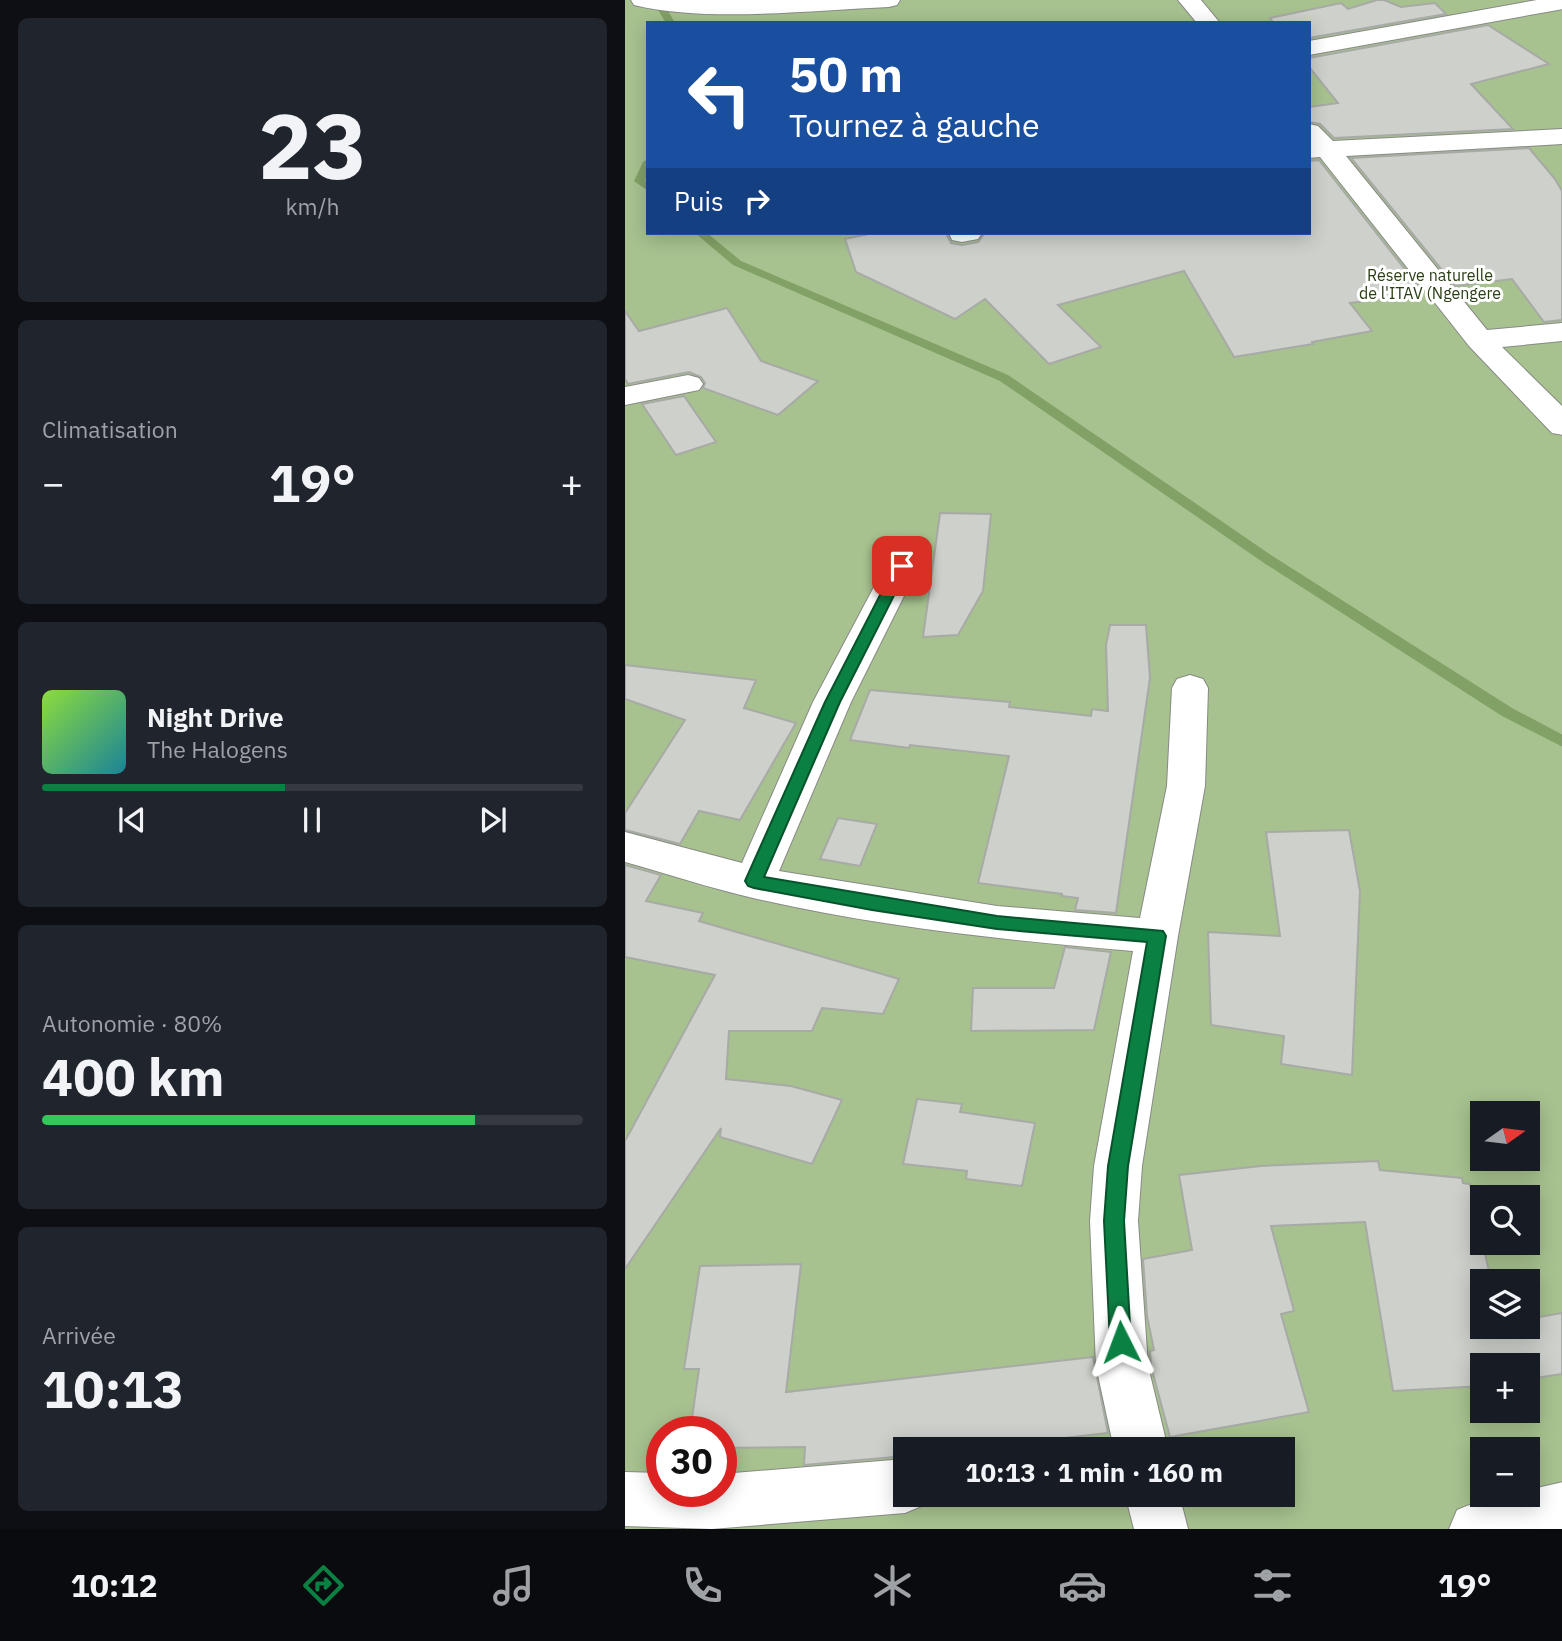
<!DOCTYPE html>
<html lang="fr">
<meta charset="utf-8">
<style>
:root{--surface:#171b24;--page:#20242c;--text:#f1f3f6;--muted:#9ea1a6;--line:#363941;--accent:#0b8043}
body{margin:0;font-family:"IBM Plex Sans",sans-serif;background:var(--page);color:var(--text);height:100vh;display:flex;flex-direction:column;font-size:26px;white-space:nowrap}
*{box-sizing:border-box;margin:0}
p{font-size:23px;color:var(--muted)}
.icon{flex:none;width:38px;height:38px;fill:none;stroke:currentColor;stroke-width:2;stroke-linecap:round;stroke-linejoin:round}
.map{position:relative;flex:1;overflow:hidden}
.panel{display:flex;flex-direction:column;gap:18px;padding:18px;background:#0d0f14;width:625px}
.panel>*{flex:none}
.hud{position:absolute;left:21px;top:21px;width:665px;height:214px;border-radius:0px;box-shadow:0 4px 18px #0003;background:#1a4fa0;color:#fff;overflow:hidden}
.needle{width:46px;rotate:76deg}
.tools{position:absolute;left:845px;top:1101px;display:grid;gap:14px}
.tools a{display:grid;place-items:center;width:70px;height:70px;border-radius:0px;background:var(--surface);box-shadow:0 4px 18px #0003;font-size:35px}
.speed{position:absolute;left:21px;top:1416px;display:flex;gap:14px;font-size:35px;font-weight:700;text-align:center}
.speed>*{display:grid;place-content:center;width:91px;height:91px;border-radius:50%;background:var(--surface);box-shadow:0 4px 18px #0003;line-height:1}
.speed .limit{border:10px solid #d22;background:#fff;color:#111}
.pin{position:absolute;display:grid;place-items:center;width:60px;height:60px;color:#fff;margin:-30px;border-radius:14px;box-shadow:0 4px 10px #0006}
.me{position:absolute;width:77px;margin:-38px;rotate:357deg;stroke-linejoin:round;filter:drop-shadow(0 0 5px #0008)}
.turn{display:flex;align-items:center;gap:24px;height:147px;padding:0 28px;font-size:32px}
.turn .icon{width:91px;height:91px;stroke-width:2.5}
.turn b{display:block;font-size:49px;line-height:60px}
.then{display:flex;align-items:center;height:66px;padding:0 28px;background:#0003;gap:14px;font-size:26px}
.big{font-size:52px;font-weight:700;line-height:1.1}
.panel .card{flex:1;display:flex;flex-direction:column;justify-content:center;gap:10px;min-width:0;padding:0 24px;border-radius:10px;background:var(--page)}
.panel .dial{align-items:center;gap:0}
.dial b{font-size:91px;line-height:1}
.song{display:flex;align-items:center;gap:21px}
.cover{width:84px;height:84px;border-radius:10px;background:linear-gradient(135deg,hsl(90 70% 55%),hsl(190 70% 35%))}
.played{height:7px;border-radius:4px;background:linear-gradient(90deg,var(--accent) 45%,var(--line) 45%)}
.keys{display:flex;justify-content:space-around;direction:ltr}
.heat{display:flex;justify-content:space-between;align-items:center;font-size:38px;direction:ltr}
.charge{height:10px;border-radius:5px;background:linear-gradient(90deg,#34c759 80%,var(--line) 0)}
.trip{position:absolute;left:268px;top:1437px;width:402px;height:70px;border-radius:0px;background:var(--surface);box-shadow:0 4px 18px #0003;font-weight:700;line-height:70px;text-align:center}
.tab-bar{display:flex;height:112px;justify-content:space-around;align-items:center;background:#090b0e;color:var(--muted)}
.tab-bar .icon{width:49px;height:49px}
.tab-bar .current{color:var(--accent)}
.tab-bar b{font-size:32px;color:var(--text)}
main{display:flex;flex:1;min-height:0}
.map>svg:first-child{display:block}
</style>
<main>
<section class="panel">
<div class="card dial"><b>23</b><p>km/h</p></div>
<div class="card"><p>Climatisation</p>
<div class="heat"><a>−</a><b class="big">19°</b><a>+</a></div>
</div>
<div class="card">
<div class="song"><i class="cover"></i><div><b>Night Drive</b><p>The Halogens</p></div></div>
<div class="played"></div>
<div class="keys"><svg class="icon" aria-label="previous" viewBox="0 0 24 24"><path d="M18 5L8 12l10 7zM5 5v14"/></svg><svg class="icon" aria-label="pause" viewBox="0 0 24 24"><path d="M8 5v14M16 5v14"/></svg><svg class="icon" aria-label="next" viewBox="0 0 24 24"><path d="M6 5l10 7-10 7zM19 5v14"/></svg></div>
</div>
<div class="card"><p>Autonomie · 80%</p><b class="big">400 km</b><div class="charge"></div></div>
<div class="card"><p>Arrivée</p><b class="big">10:13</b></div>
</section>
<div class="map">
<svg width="938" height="1529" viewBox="0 0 938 1529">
<rect width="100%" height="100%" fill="#e8ebe5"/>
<path fill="#a7c28f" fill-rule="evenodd" d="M0,0H937V1529H0ZM23,23H684V233H23ZM858,1113H903V1158H858ZM858,1197H903V1242H858ZM858,1281H903V1326H858ZM858,1365H903V1410H858ZM37,1432H96V1491H37ZM280,1449H658V1494H280ZM858,1449H903V1494H858Z"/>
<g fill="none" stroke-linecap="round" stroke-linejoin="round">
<g fill="#82a166" fill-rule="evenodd">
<polygon points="27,0 37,0 50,23 41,23"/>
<polygon points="23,159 23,174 20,180 23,183 23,191 9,181 18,162"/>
<polygon points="70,233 82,233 116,261 383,375 649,557 887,708 938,735 938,747 877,716 639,563 375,381 108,265"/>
</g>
</g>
<g fill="#cdd0cb" stroke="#a7aaa5" stroke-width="2">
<polygon points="752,0 759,0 776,7 810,3 821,14 684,38 684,23 649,23 645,18 716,3 723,9"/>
<polygon points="863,25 924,64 846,84 888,129 709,138 695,124 684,122 684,107 713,103 684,67 684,58"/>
<polygon points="904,148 930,179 937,191 937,320 919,322 887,279 830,286 726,158"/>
<polygon points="694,160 797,291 792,291 794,294 725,303 747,331 687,342 688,344 609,357 559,271 433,305 476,347 424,364 360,299 330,319 231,272 220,239 248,233 321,233 326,243 337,245 353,242 360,233 684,233 684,161"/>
<polygon points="102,308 136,361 193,381 153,415 78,388 80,383 76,377 64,372 3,384 0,379 0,311 14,331"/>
<polygon points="59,396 91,442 51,455 17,404"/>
<polygon points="315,513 366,514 358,591 333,635 298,637"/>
<polygon points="485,625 521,625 525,678 491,913 450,910 453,898 437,896 437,894 353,883 384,756 285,745 284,748 225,740 245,690 385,702 384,707 466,716 467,709 483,711 481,645"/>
<polygon points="0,665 131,680 119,708 171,723 115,820 74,811 55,844 0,830 0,813 60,720 0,699"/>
<polygon points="213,818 252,824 235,866 195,859"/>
<polygon points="724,830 735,891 727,1075 656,1064 659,1036 586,1025 583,932 655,936 641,832"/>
<polygon points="0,865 36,875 21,901 78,913 74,921 274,979 258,1014 197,1008 187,1031 104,1031 101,1079 166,1086 217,1100 187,1164 95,1137 96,1128 0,1269 0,1141 90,975 0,957"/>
<polygon points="440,947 486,952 469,1030 346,1031 348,988 429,988"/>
<polygon points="292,1099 337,1104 335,1112 410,1123 397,1186 341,1179 342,1171 278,1164"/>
<polygon points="753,1161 755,1170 837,1178 838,1183 845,1184 866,1281 858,1281 858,1326 903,1326 903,1319 937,1313 937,1374 903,1379 903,1365 858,1365 858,1386 768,1391 740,1222 646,1226 669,1311 656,1314 684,1412 545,1437 526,1366 525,1351 529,1350 522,1316 518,1259 567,1250 554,1175 636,1166"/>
<polygon points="176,1264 161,1392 468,1357 483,1433 344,1449 280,1449 280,1456 179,1465 180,1447 96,1448 96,1432 65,1432 74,1369 59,1369 75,1266"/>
</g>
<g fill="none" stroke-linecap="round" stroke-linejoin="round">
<g stroke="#878a85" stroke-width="2">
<g id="minor">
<path d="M6,0H275L272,5L264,7C188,10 82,23 9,5Z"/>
<polygon points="553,0 576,0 595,23 572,23"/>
<polygon points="912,0 938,0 938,9 684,55 684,41"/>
<polygon points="684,124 693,126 708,141 938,129 938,144 721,156 862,330 938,323 938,341 877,347 938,407 938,435 927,433 844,346 695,157 684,158"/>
<polygon points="324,233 357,233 353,239 337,242 327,240"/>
<polygon points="63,375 74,378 78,384 74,390 0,405 0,387"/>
<path d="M277,555L289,558L294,566L226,702L154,871L372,906L515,918L542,786L547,688L552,679L565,675L578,679L583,688L580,786L553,936L517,1166L513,1221L523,1366L543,1449H489L471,1366L465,1221L469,1166L508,951C381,940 253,927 128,898C85,888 43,874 0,862V832L117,863L188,702L260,566L265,558Z"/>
<polygon points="280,1459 280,1494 303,1494 299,1505 280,1513 87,1529 0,1526 0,1472 37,1473 37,1491 96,1491 96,1474"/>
<polygon points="500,1494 554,1494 563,1529 509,1529"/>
</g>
</g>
<g stroke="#878a85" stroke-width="2">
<path id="trunk" d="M938,1482V1529H824L832,1510C855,1500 877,1494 903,1494V1490Z"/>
</g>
<use href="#minor" fill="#fff" fill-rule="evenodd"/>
<use href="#trunk" fill="#fff" fill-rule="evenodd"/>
</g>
<polygon fill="#0b8043" stroke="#07532c" stroke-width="2" points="277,562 284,566 215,702 139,877 372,916 538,931 541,936 503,1166 499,1221 506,1342 503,1349 496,1352 489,1349 485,1342 479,1221 483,1166 522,942 372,929 247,910 129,888 123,886 120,881 200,702 270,566"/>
<g text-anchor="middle" stroke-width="6" stroke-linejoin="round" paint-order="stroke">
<g font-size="16" fill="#2a3f13" stroke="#fff">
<text x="805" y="281">Réserve naturelle<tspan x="805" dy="18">de l'ITAV (Ngengere</tspan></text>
</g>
</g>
</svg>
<div class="tools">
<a><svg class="needle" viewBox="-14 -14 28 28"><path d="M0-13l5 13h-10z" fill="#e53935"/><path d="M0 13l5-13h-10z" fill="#9ea1a6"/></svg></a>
<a><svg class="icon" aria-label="search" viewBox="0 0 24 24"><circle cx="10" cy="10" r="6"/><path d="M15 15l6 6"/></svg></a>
<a><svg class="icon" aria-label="layers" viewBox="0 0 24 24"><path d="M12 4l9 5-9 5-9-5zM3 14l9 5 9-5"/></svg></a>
<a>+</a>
<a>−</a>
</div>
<div class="speed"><div class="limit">30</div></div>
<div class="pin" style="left:277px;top:566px;background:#d93025"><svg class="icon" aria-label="arrive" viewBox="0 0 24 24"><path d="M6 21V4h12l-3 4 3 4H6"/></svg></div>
<svg class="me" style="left:496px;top:1342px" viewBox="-20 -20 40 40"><path d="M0-17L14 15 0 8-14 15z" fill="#0b8043" stroke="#fff" stroke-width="4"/></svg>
<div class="trip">10:13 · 1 min · 160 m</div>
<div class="hud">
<div class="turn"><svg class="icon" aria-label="left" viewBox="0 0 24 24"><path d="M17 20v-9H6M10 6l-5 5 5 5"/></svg><div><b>50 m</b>Tournez à gauche</div></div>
<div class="then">Puis<svg class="icon" aria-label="right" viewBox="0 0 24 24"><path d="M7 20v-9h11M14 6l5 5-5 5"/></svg></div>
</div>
</div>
</main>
<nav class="tab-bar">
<b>10:12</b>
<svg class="icon current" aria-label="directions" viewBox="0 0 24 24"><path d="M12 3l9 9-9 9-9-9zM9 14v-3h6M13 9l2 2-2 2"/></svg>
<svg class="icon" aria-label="music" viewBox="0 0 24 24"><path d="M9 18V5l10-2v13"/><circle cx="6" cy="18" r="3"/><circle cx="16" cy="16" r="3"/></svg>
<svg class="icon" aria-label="phone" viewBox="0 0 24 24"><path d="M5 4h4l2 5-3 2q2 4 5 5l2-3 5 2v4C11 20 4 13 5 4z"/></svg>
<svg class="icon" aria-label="climate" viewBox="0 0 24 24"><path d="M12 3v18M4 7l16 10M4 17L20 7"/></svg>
<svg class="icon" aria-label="car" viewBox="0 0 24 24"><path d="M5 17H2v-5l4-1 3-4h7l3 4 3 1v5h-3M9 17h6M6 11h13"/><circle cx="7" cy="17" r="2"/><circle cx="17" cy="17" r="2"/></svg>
<svg class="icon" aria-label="filters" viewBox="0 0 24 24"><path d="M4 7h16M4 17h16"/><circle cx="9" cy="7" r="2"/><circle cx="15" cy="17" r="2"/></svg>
<b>19°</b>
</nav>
